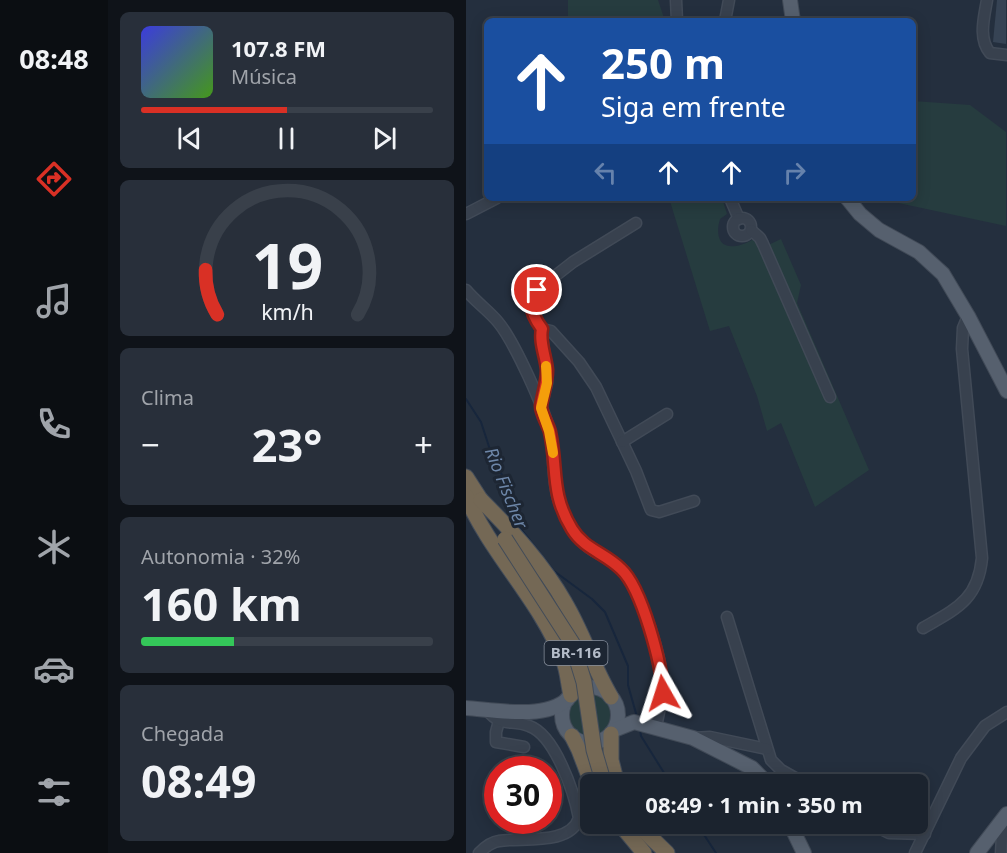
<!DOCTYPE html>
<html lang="pt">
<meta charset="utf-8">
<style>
:root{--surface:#1b232e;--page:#282f3a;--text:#f1f3f6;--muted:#a0a4aa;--line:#39404a;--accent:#d93025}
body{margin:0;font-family:"Noto Sans",sans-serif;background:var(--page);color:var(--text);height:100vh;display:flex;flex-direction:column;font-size:22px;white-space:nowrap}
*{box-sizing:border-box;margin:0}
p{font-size:20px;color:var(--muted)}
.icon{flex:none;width:33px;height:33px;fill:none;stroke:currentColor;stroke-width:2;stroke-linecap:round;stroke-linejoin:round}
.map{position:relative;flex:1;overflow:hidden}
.sheet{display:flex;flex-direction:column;gap:12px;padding:12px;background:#0f1319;width:358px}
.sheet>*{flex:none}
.hud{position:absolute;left:18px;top:18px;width:432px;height:183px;border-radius:9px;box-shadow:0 3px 15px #0003,0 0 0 2px var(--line);background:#1a4fa0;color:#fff;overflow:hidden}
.speed{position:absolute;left:18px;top:756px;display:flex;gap:12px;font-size:30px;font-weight:700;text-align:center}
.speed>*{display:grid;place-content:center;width:78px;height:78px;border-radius:50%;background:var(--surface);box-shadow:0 3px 15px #0003,0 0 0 2px var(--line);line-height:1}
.speed .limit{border:9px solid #d22;background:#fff;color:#111}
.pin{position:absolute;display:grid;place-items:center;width:51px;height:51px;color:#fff;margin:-26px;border:3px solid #fff;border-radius:50%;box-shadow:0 2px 6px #0007}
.me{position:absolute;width:66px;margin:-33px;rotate:354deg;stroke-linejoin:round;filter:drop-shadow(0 0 4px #0008)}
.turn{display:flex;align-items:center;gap:21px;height:126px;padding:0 18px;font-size:27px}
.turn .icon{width:78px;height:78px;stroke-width:2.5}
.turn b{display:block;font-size:42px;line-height:51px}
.lanes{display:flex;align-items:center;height:57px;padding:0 18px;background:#0003;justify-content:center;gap:30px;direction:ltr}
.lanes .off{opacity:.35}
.big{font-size:45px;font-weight:700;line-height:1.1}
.sheet .tile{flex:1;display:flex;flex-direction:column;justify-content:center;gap:9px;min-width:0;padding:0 21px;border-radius:9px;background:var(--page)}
.sheet .dial{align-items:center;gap:0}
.dial svg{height:156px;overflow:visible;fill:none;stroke:var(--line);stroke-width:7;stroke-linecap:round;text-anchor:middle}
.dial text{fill:var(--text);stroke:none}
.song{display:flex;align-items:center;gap:18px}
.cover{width:72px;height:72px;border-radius:9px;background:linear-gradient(135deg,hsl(240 70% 55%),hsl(100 70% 35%))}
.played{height:6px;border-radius:3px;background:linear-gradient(90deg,var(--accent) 50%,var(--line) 50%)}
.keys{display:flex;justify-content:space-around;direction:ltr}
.heat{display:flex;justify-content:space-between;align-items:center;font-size:33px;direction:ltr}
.charge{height:9px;border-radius:4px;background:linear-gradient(90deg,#34c759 32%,var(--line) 0)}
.trip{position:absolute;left:114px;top:774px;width:348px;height:60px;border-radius:9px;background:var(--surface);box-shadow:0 3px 15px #0003,0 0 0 2px var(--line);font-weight:700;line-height:60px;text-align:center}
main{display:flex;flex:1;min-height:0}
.dock{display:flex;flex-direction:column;width:108px;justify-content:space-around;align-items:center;background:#0b0e12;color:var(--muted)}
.dock .icon{width:42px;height:42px}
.dock .current{color:var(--accent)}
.dock b{font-size:27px;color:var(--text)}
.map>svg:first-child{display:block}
</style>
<main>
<nav class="dock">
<b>08:48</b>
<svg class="icon current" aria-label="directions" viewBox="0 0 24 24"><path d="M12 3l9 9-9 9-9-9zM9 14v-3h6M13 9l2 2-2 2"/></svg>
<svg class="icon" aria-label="music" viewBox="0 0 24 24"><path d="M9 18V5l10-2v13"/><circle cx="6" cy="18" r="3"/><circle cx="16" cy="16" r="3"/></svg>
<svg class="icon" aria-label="phone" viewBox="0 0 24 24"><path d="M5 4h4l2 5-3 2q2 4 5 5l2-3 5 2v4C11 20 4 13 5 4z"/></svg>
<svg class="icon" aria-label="climate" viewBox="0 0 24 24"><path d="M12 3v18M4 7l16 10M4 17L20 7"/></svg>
<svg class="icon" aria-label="car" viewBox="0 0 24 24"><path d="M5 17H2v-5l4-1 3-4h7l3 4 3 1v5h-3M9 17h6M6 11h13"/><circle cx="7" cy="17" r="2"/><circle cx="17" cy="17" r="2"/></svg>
<svg class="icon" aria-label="filters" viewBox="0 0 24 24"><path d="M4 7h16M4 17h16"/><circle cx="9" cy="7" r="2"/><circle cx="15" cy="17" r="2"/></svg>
</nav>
<section class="sheet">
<div class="tile">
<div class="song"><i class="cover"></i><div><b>107.8 FM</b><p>Música</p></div></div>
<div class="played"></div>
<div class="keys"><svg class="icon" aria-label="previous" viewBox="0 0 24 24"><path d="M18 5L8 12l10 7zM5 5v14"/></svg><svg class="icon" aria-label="pause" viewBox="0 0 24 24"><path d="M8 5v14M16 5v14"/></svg><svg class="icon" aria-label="next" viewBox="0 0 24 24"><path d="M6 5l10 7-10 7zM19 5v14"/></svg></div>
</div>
<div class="tile dial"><svg viewBox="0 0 100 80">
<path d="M14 69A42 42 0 1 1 86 69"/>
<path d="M14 69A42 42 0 0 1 8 46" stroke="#d93025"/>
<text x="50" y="56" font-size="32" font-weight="700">19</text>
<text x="50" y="72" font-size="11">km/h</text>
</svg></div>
<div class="tile"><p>Clima</p>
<div class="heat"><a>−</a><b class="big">23°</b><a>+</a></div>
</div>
<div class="tile"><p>Autonomia · 32%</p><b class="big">160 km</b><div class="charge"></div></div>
<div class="tile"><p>Chegada</p><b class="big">08:49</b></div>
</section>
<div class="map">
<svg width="541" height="853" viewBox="0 0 541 853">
<rect width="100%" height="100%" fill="#242f3e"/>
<g fill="#263c3f">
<polygon points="102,0 192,0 199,21 102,21"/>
<polygon points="447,101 504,105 540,132 540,226 423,201 421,198 447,198"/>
<path d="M203,198H256L261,214L254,219C250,232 251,249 270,246C278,245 286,240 293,236L298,247L315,239L335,285L331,303L403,470L349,507L315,423L301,431L291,396L263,326L244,331Z"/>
<polygon points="125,692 139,698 146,714 141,729 132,735"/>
<path d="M115,694L121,737L108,731C100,717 100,703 115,694Z"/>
</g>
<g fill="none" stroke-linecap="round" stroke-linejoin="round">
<g stroke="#17263c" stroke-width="2">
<polyline points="0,399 15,422 27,459 40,482 52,525 88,571 126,599 139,612 162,666 162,685 171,717"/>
<polyline points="174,729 175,736 205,784"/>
<polyline points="231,824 250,853"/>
</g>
</g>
<polygon fill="#364354" points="531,0 540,0 540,44 527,42"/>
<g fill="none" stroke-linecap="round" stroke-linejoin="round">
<g stroke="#414a57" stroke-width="13">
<g id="minor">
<polyline points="210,0 211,21"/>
<path d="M521,0C518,18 512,38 524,53L541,55"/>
<polyline points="259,21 263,0"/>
<polyline points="264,198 273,219"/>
<polyline points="0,214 31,198"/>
<circle cx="276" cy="227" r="9"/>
<polyline points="285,230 294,238 297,244 364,397"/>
<path d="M0,290C10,302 23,311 32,322C48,341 79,409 84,433C89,458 85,486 96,509C103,526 112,542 128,551C138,557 147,561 155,568C173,585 194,653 196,678C198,694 193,711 190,727"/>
<path d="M76,329C69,319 63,308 66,294L107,262L170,223"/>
<polyline points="75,408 81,383 81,368 75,332 76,329 85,331 113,362 130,387 170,471 185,510 193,512 228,501"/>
<polyline points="156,442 201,414"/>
<polyline points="261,617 305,760 315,770 340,784"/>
<path d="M457,628C490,609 512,600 516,558L496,349L497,328L502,316"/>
<polyline points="33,721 30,732 30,742 58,747"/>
<polyline points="227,738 244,737 301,749"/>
<polyline points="405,824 423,833 459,834"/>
<path d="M13,853C19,847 25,842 33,841C56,837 104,846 113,818C108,792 89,735 63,726C45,719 35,728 21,710"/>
<polyline points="449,853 495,758 519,726 541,712"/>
<polyline points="535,853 537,819"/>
</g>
</g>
<g stroke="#414a57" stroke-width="16">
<g id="major">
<polyline points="324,0 327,21"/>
<polyline points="381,198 394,214 413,230 453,252 477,274 502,316 541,391"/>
<circle cx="124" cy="715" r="28"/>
<path d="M0,708C29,710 79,720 102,699"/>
<polyline points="148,730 168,722 227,738 286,768 302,784"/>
<polyline points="324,824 338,853"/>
<polyline points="511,853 541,814"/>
</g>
</g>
<g stroke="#434c59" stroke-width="17">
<g id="highway">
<polyline points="0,477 18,505"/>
<path d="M0,496C25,554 74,600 97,659C102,671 102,683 105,695"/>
<path d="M15,500C46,531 77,564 99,603C117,633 127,667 145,697"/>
<polyline points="145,734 145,760 151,784"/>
<polyline points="106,736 113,750 126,784"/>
<polyline points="154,824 178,853"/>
<polyline points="171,824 201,853"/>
</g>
</g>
<use href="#minor" stroke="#38414e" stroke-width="10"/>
<use href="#major" stroke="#56606e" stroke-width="14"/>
<use href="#highway" stroke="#746855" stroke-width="15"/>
<g stroke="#434c59" stroke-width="17" stroke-linecap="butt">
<polyline id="highway-bridge" points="39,539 106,643 118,682 128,750 138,784"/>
</g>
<use href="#highway-bridge" stroke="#746855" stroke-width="15"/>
</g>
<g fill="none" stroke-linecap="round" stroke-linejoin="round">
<g stroke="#8d1f18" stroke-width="15">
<path id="route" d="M71,290C59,302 68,318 76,329C73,342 80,357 81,370C81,383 77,393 75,406C75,414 82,424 84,432C92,469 84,493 106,529C118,549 139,553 155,569C176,588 196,665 197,693"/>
</g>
<use href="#route" stroke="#d93025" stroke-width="10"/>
<polyline stroke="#f59e0b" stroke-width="10" points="80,366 81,383 75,408 83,431 87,453"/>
</g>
<g text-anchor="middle" stroke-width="6" stroke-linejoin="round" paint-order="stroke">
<rect fill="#1d2633" stroke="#878f9c" stroke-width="1.5" x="78.5" y="641" width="63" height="24" rx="4.5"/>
<g font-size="15" font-weight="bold" fill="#b4bcc9">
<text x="110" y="658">BR-116</text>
</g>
<g font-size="18" font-style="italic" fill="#6d86a8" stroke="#1d2633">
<text transform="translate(40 488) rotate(68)" y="6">Rio Fischer</text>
</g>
</g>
</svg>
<div class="speed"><div class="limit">30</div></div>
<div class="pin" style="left:71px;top:290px;background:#d93025"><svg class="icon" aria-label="arrive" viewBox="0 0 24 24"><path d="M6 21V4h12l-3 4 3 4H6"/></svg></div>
<svg class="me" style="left:197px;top:693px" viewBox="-20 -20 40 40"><path d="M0-17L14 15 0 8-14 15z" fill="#d93025" stroke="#fff" stroke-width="4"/></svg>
<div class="trip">08:49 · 1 min · 350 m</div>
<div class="hud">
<div class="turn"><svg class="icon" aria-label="ahead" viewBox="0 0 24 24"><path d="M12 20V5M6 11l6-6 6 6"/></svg><div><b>250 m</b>Siga em frente</div></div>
<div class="lanes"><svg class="icon off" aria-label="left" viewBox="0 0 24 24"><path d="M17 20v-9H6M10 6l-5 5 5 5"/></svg><svg class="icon" aria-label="ahead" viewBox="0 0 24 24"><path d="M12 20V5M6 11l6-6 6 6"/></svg><svg class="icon" aria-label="ahead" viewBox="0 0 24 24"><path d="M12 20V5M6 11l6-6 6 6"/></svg><svg class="icon off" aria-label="right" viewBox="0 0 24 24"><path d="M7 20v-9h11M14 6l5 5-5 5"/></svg></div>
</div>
</div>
</main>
